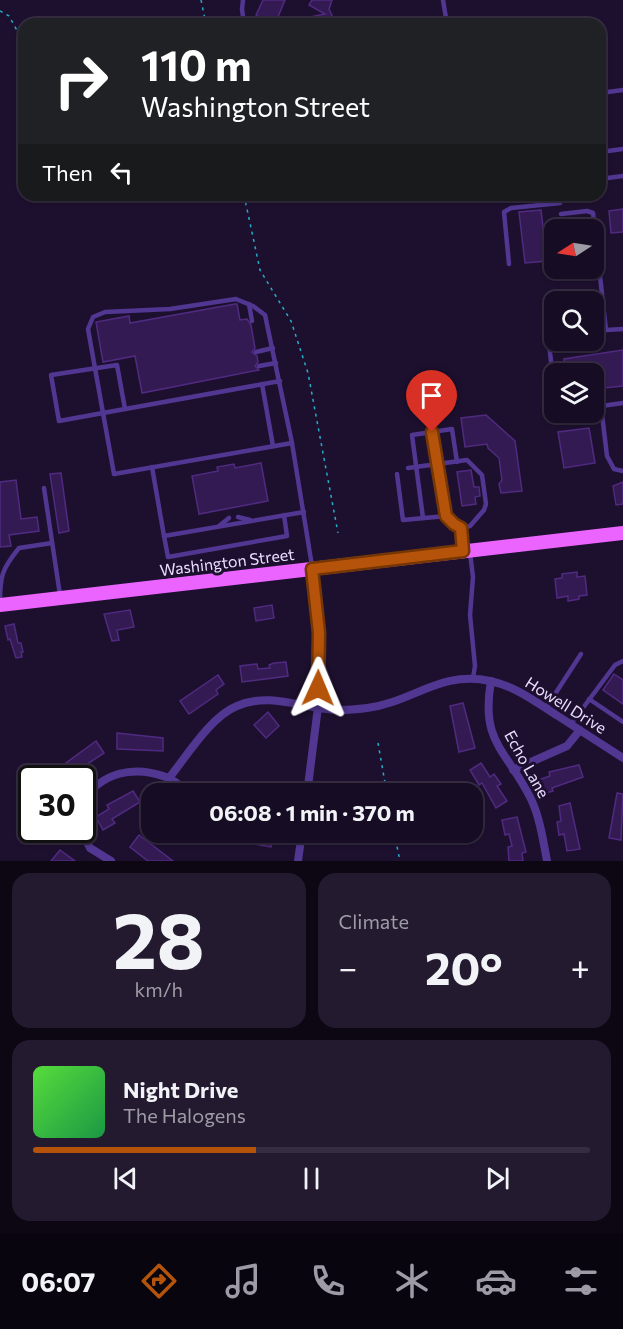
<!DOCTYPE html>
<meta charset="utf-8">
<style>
:root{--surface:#160c23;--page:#231a30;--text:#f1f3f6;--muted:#9e9ba6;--line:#352c41;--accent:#b45309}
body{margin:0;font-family:Commissioner,sans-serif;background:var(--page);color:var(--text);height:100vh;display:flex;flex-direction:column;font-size:22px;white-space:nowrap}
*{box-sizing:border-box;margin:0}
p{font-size:20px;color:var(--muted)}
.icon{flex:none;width:33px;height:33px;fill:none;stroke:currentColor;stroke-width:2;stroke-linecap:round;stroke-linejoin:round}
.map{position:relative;height:861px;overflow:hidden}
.side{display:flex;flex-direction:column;gap:12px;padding:12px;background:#0c0713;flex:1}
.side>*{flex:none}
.banner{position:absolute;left:18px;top:18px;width:588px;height:183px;border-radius:18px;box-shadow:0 2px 4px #0004,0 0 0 2px var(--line);background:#202124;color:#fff;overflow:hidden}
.needle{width:39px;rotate:258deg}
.controls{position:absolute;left:544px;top:219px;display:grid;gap:12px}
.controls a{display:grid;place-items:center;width:60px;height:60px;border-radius:12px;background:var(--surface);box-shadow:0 2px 4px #0004,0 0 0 2px var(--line);font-size:30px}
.speed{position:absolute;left:18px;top:765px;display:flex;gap:12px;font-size:30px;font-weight:700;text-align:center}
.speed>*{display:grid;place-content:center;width:78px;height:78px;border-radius:50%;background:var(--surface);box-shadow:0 2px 4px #0004,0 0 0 2px var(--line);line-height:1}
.speed .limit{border:3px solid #111;border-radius:9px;background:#fff;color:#111}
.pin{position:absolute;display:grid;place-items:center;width:51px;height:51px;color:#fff;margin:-62px -26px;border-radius:50% 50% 50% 0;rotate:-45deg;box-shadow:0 0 6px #0007}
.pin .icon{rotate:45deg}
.me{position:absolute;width:66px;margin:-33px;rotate:1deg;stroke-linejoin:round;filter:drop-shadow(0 0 4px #0008)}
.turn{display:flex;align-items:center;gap:21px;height:126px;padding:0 24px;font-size:27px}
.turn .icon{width:78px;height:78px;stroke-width:2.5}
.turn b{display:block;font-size:42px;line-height:51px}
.then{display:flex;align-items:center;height:57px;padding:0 24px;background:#0003;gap:12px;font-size:22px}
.big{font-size:45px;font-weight:700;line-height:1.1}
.side .tile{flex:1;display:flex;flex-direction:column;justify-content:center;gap:9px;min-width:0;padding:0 21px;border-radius:18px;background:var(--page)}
.side .dial{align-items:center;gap:0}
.dial b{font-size:78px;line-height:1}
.song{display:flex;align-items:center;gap:18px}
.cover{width:72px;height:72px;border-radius:9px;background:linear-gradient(135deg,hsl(110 70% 55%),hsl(140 70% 35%))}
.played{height:6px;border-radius:3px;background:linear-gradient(90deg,var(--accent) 40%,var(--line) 40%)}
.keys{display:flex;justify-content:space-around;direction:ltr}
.heat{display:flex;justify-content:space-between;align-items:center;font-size:33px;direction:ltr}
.side .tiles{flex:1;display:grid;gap:12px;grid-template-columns:1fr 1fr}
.tile:last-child{grid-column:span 2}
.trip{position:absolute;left:141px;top:783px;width:342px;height:60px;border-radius:18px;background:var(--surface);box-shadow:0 2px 4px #0004,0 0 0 2px var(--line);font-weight:700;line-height:60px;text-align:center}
.menu{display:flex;height:96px;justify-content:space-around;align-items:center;background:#09050e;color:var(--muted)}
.menu .icon{width:42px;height:42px}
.menu .on{color:var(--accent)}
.menu b{font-size:27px;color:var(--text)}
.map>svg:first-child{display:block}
</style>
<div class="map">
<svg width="623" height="861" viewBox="0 0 623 861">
<rect width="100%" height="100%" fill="#1d102f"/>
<g fill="#331a52" stroke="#502a80" stroke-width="1.5">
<polygon points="263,0 285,0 275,24 270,24 256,15"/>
<polygon points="312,0 332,0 329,9 336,24 314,24 310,17 325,14 309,5"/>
<polygon points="623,209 623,232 611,233 609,211"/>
<polygon points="541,210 547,261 525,263 519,212"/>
<polygon points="235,304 237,304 240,320 247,319 251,325 255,348 252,352 257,356 258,362 255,366 259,370 142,393 135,356 103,362 96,322 129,316 130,323"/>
<polygon points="623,350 623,386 594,389 594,374 566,374 564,359"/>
<polygon points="486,415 515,441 522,491 501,493 499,484 502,480 499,458 488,448 487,444 465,447 461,418"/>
<polygon points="589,428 595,463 564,468 558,432"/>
<polygon points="261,463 268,501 199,514 192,476 218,471 217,467 234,464 235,468"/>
<polygon points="471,470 474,487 479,487 480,496 475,497 476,504 462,506 457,472"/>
<polygon points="61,473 69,531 59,533 50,474"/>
<polygon points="16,480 21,519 37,517 39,531 9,535 11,546 0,547 0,482"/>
<polygon points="623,482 623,504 616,505 613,486"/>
<polygon points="577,572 577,577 585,576 587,595 579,596 579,599 568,601 568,596 557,598 555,579 562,578 562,574"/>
<polygon points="272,605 274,618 256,621 254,608"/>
<polygon points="130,610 134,627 117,630 119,640 112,641 104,614"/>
<polygon points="14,624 18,643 21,643 23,652 21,652 22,657 16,658 10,639 8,640 5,626"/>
<polygon points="286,662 288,676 242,682 240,666 257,664 258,669 270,668 269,665 274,663"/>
<polygon points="614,674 623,680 623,704 603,690"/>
<polygon points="218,675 224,684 216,690 218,694 189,714 180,701"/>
<polygon points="463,703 475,748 459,752 450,706"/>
<polygon points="268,712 279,726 266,738 254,725"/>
<polygon points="117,733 163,738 163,751 117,749"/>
<polygon points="96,741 104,753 66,778 59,768"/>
<polygon points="481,763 490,777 494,774 501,784 497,786 507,801 496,808 482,783 479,785 470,770"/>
<polygon points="579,765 583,777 552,788 553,791 540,795 535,781 550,776 549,772"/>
<polygon points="133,791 140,802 112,819 115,823 103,830 96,817 109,809 107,805"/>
<polygon points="617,793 623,794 621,840 609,838"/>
<polygon points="570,803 580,849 567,851 564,834 559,835 557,822 561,821 559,806"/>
<polygon points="517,817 526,852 522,853 523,861 509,861 508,847 512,846 509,834 505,835 502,820"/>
<polygon points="226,832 256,832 273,836 271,847 225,839"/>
<polygon points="139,835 173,861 148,861 130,847"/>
<polygon points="60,850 75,861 51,861"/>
</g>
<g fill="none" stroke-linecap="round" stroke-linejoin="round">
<g stroke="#26accb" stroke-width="1.5" stroke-dasharray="3 4.5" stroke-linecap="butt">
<polyline points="201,0 206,24"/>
<polyline points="0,11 9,16 24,43"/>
<polyline points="244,195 260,270 291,321 308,373 338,533"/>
<polyline points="378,743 387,794"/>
<polyline points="394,832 400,861"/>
</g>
<g stroke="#513792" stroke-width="4.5">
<polyline points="243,0 242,9 244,24"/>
<polyline points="443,0 447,24"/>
<polyline points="600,93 623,90"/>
<polyline points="600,152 623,149"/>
<polyline points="600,179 623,176"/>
<polyline points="561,214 587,211 593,213 606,330 623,329"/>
<polyline points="509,264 504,212 511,208 560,203"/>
<polyline points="249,304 252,321"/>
<polyline points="594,332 606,330"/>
<polyline points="555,337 549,344 555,395"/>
<polyline points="256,352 273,348"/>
<polyline points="259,366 276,363"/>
<polyline points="280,381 103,413 88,329 93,317 105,312 170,309 236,299 253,306 265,315 292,443 312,566"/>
<polyline points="262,384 273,446"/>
<polyline points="601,406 607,456 614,469 623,471"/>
<polyline points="594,407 623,403"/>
<polyline points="125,409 117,365 51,375 59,421 103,413 114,474 292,443"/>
<polyline points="457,462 452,429 432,432 446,516 454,524 461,528"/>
<polyline points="152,467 164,536 304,512"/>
<polyline points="408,468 467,460 482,475 486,504 484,510 470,526 461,528 463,548"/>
<polyline points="397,474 403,520 446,516"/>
<polyline points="44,488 60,595"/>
<polyline points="238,517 250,520"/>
<polyline points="423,518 412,435 432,432"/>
<polyline points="219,526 229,518"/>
<polyline points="164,536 168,557 287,536 284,515"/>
<polyline points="470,553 473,577 470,615 475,666 473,678"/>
<path d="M0,602C0,576 2,569 19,548L52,543"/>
<polyline points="589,699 623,722"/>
<polyline points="546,708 581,654"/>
<polyline points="571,724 615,665 623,661"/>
</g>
<g stroke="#513792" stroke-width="8">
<path d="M491,681C480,743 507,750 531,799C540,818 543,840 547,861"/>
<polyline points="513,770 567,746 580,730"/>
<path d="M169,778C187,756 210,717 237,706C272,691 305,710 340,710C349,710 359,709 367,708C413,702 441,670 490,681C515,686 536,702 558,716C580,730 601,744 623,758"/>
<polyline points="307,794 318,707 319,633 312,569"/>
<path d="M82,802C102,772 133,765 166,777C177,781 183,790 195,794"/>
<polyline points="81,830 90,848 111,861"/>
<polyline points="298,861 302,832"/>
</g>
<polyline stroke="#ec64ff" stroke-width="14" points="0,605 623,533"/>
</g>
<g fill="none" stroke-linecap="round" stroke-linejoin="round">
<g stroke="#753606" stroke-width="15">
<polyline id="route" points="318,688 319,633 312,569 463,551 461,528 454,524 446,516 432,432"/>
</g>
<use href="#route" stroke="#b45309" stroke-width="10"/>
</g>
<g text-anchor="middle" stroke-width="6" stroke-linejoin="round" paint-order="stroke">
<g font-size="16" fill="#eaddff" stroke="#1d102f">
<text transform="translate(227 562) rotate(-7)" y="6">Washington Street</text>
<text transform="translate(566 705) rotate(32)" y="6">Howell Drive</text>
<text transform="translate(527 764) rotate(61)" y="6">Echo Lane</text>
</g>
</g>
</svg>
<div class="controls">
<a><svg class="needle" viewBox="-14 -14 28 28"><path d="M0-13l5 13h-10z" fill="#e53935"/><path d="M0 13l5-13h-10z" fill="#9e9ba6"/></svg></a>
<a><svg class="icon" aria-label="search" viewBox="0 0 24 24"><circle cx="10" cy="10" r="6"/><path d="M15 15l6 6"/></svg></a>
<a><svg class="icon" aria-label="layers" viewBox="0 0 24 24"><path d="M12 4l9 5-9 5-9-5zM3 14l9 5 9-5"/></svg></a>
</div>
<div class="speed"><div class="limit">30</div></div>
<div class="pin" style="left:432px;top:432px;background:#d93025"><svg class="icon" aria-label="arrive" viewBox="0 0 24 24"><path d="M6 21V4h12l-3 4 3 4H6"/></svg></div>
<svg class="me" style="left:318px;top:688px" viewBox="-20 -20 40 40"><path d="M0-17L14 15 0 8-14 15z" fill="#b45309" stroke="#fff" stroke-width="4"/></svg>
<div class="trip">06:08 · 1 min · 370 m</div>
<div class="banner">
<div class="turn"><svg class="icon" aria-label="right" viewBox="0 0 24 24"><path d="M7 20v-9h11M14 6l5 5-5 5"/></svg><div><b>110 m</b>Washington Street</div></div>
<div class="then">Then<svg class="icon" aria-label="left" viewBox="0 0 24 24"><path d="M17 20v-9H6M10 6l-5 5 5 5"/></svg></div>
</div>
</div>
<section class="side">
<div class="tiles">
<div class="tile dial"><b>28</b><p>km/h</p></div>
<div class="tile"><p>Climate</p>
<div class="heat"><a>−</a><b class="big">20°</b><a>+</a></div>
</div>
<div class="tile">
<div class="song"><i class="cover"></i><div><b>Night Drive</b><p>The Halogens</p></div></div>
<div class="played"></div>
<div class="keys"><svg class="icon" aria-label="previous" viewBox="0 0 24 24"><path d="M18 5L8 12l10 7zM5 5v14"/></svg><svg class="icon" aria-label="pause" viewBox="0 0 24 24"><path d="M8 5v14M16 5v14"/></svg><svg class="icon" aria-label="next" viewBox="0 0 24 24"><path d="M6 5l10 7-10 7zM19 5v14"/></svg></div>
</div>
</div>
</section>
<nav class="menu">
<b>06:07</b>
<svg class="icon on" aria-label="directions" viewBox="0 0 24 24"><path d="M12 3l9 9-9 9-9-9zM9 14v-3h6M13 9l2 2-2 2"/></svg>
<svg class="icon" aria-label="music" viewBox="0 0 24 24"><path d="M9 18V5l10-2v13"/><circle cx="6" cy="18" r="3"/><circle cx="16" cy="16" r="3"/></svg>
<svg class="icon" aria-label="phone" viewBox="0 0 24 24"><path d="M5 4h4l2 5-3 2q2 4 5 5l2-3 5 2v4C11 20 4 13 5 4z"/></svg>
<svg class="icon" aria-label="climate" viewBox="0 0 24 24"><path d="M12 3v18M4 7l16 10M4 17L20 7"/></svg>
<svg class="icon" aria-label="car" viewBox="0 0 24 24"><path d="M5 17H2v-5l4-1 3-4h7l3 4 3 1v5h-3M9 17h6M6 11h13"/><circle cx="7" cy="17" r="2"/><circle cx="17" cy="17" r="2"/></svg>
<svg class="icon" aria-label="filters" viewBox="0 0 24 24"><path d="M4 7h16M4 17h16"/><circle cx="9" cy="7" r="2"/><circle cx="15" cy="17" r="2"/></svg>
</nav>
